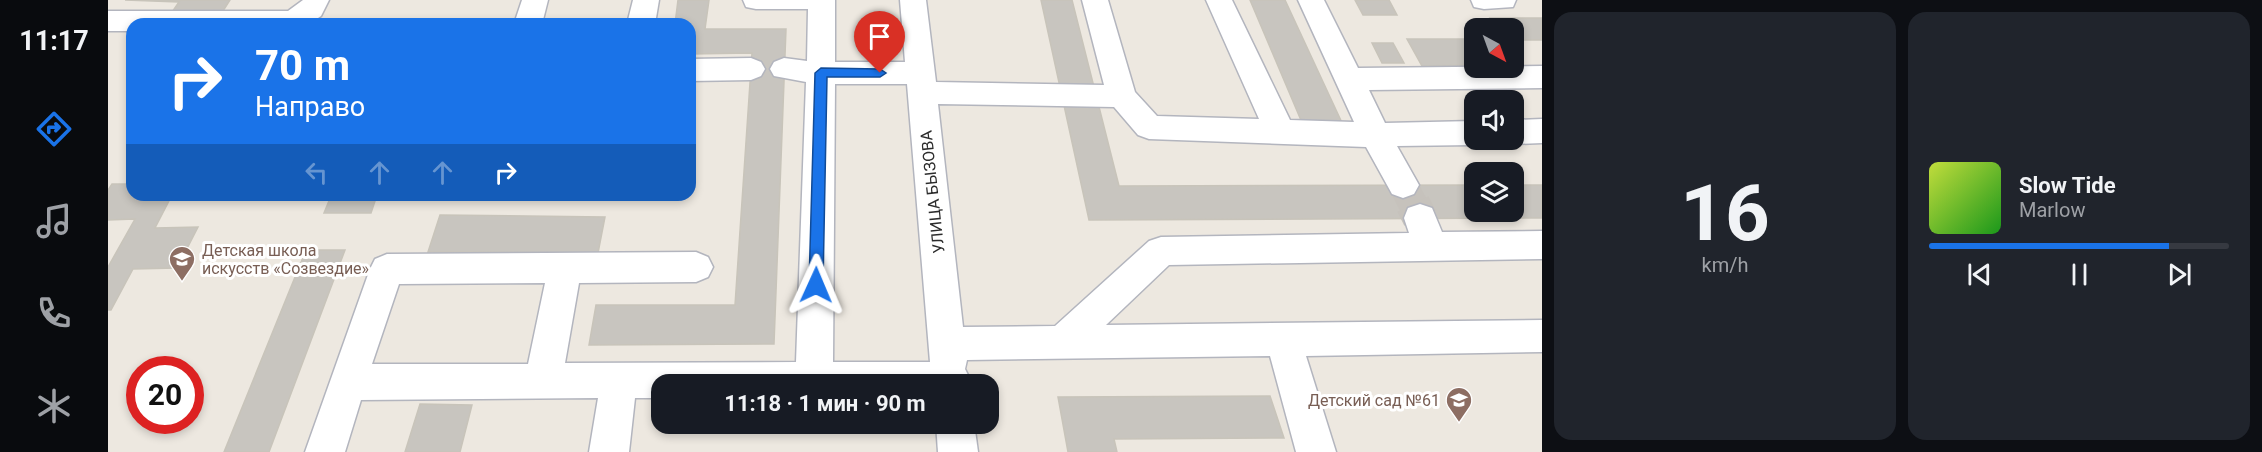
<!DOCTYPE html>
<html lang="ru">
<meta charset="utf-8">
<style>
:root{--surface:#171b24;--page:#20242c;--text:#f1f3f6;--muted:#9ea1a6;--line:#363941;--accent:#1a73e8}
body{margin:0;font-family:Roboto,sans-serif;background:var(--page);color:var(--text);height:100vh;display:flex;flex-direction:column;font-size:22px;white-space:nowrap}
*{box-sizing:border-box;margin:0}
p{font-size:20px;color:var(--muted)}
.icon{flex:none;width:33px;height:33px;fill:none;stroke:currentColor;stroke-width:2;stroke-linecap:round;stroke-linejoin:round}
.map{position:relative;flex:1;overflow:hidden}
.sheet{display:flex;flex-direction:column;gap:12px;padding:12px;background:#0d0f14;width:720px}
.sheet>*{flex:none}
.guide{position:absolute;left:18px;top:18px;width:570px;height:183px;border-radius:18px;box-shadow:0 3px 9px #0003;background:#1a73e8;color:#fff;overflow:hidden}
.needle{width:39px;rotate:139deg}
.buttons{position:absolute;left:1356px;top:18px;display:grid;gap:12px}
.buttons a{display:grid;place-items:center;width:60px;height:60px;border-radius:12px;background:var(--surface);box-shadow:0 3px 9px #0003;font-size:30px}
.speed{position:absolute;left:18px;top:356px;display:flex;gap:12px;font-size:30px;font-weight:700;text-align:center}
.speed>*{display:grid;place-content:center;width:78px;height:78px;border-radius:50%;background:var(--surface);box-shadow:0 3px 9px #0003;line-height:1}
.speed .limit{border:9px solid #d22;background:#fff;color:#111}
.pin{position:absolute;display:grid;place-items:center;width:51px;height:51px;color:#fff;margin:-62px -26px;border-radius:50% 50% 50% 0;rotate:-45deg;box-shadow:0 0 6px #0007}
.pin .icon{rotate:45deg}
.me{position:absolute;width:66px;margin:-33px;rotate:1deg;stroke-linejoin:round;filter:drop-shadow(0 0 4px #0008)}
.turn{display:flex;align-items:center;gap:21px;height:126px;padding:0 30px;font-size:27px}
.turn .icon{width:78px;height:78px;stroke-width:2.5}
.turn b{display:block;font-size:42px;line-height:51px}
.lanes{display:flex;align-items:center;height:57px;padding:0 30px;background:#0003;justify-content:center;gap:30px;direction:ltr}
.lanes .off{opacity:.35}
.sheet .widget{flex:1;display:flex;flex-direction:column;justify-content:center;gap:9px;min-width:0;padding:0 21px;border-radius:18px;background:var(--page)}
.sheet .dial{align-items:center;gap:0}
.dial b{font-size:78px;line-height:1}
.song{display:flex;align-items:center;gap:18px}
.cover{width:72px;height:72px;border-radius:9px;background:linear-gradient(135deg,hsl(70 70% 55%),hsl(120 70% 35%))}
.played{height:6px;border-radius:3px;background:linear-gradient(90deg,var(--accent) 80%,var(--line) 80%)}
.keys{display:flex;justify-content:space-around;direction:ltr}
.sheet .tiles{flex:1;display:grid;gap:12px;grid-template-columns:repeat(2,1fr)}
.trip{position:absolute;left:543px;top:374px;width:348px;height:60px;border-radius:18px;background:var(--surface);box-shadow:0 3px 9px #0003;font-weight:700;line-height:60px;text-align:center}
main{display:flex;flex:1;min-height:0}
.menu{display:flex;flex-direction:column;width:108px;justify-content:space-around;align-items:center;background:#090b0e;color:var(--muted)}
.menu .icon{width:42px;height:42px}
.menu .selected{color:var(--accent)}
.menu b{font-size:27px;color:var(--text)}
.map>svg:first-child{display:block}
</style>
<main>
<nav class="menu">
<b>11:17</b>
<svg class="icon selected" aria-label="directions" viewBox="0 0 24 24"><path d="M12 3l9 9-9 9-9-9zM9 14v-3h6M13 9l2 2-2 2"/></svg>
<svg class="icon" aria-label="music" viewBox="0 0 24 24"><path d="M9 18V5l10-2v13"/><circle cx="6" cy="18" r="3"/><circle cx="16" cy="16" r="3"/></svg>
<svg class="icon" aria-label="phone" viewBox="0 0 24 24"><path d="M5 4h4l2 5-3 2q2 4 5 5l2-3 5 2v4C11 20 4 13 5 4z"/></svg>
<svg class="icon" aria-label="climate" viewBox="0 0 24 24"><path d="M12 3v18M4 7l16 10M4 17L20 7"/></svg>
</nav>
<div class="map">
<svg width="1434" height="452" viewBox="0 0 1434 452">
<rect width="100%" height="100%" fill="#ede8e0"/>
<g fill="#c8c5bf" stroke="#c8c4ba" stroke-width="1.5">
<polygon points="17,0 122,0 115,11 87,10 84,16 62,15 71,2"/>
<polygon points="570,0 601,0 597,29 678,29 666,344 481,345 488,305 627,305 644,53 582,54 582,24 567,24"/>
<polygon points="933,0 964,0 1011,186 1366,185 1366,212 1406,212 1406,185 1434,185 1434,218 981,220"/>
<polygon points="1142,0 1177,0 1235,125 1195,125"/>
<polygon points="1247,0 1281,0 1289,15 1255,15"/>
<polygon points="1382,18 1434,18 1434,40 1406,40 1406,28 1389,28"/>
<polygon points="353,19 386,19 384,24 351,24"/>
<polygon points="1299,39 1366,39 1366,65 1314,66"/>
<polygon points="1264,43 1285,43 1296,63 1274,63"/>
<polygon points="4,184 24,184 24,195 64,195 47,228 90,227 69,268 25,269 3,310 0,310 0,267 27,219 0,220 0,190"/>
<polygon points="269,195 263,213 216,213 223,196"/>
<polygon points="332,215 497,217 490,253 320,252"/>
<polygon points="198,250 237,250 161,452 116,452"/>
<polygon points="1162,396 1176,438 1006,439 1009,452 960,452 950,397"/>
<polygon points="312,404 364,405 352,452 297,452"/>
</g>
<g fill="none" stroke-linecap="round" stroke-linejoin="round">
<polyline stroke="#c6c2bc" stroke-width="29" stroke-dasharray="29 15" stroke-linecap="butt" points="1295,185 1306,206"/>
<polyline stroke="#c6c2bc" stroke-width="35" stroke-dasharray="35 18" stroke-linecap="butt" points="1305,204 1312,218"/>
<g stroke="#b3b5be" stroke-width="3">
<g id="minor">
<polygon points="195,0 221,0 213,16 201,24 24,24 24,31 0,31 0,11 180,11"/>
<polygon points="414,0 440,0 434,24 406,24"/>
<polygon points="525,0 551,0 547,24 519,24"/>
<path d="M635,0H727V62H797L792,0H818L828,82L996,85L974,0H1000L1027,92L1049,116L1151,119L1098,0H1124L1182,120L1246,122L1190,0H1216L1250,68L1434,66V88L1261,90L1277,123L1366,121V140H1378L1366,145L1289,146L1311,185L1306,194L1295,198L1284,194L1258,147L1041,139L1030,135L1006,107L830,104L855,327L947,326L1041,241L1053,237L1301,233L1296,218L1300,208L1312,204L1324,208L1334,232L1434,231V259L1061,265L998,325L1434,320V352L1198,356L1228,452H1188L1162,356L859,360L857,369L862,379L859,384H554V398H527L521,452H481L490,398L253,400L237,452H197L262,269L267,259L279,254L588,252L600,257L605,267L600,277L588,282L471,283L457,363L688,362L698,82L666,76L662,69L666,62L676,58L699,61L700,9H648L638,7ZM727,84H799L822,362H725ZM437,283L420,364H264L291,284Z"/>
<polygon points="1363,0 1408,0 1405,7 1376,9 1366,7"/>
<polygon points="643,58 653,62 657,69 653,76 643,80 582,81 582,59"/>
<polygon points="1434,119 1434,143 1406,144 1395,140 1406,140 1406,120"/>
<polygon points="828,423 866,423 870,452 830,452"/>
</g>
</g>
<use href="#minor" fill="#fff" fill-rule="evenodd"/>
</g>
<polygon fill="#1a73e8" stroke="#114b97" stroke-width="1.5" points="713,68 772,69 778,73 772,77 719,77 715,285 713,290 708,291 703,290 701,285 707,73"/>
<defs>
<g id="school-pin" transform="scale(1.35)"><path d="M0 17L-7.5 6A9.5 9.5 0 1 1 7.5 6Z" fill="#8d6e63" stroke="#fff"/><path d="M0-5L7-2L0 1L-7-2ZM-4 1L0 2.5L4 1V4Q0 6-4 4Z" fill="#fff"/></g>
</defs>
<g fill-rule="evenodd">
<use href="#school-pin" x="74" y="259"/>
<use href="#school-pin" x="1351" y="400"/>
</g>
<g text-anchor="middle" stroke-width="6" stroke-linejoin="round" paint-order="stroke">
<g font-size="16" fill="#2c2c2c" stroke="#fff">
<text transform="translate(824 192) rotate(-96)" y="6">УЛИЦА БЫЗОВА</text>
</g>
<g font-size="16" fill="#785e54" stroke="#fff" text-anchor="start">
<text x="94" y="256">Детская школа<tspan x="94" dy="18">искусств «Созвездие»</tspan></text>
<text x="1332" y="406" text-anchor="end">Детский сад №61</text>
</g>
</g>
</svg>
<div class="buttons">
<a><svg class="needle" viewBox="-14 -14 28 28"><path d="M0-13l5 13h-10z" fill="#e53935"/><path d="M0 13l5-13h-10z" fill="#9ea1a6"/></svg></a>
<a><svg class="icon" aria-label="sound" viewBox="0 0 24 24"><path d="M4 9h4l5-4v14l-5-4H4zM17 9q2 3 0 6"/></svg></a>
<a><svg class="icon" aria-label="layers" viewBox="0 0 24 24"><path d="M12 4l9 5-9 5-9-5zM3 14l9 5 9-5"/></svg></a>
</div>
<div class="speed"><div class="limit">20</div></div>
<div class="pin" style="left:772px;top:73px;background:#d93025"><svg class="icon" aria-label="arrive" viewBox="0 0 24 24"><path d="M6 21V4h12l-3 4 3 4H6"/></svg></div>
<svg class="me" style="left:708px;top:285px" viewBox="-20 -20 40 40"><path d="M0-17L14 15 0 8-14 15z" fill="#1a73e8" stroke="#fff" stroke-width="4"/></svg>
<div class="trip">11:18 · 1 мин · 90 m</div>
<div class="guide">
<div class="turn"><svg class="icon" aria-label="right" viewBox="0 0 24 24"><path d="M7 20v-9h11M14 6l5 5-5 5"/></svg><div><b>70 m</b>Направо</div></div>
<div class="lanes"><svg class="icon off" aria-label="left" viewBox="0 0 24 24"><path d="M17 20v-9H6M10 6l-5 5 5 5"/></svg><svg class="icon off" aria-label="ahead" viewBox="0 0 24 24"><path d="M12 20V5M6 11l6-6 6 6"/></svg><svg class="icon off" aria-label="ahead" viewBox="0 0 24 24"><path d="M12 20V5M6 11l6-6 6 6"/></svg><svg class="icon" aria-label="right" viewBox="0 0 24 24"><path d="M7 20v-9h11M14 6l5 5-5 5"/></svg></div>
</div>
</div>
<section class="sheet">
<div class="tiles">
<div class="widget dial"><b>16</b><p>km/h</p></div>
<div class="widget">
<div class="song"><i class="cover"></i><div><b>Slow Tide</b><p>Marlow</p></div></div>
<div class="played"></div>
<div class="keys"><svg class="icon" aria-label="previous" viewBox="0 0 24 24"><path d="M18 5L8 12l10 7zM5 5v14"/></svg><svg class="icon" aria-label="pause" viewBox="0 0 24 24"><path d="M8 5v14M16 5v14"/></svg><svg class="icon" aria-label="next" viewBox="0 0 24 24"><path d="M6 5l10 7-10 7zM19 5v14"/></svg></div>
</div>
</div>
</section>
</main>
